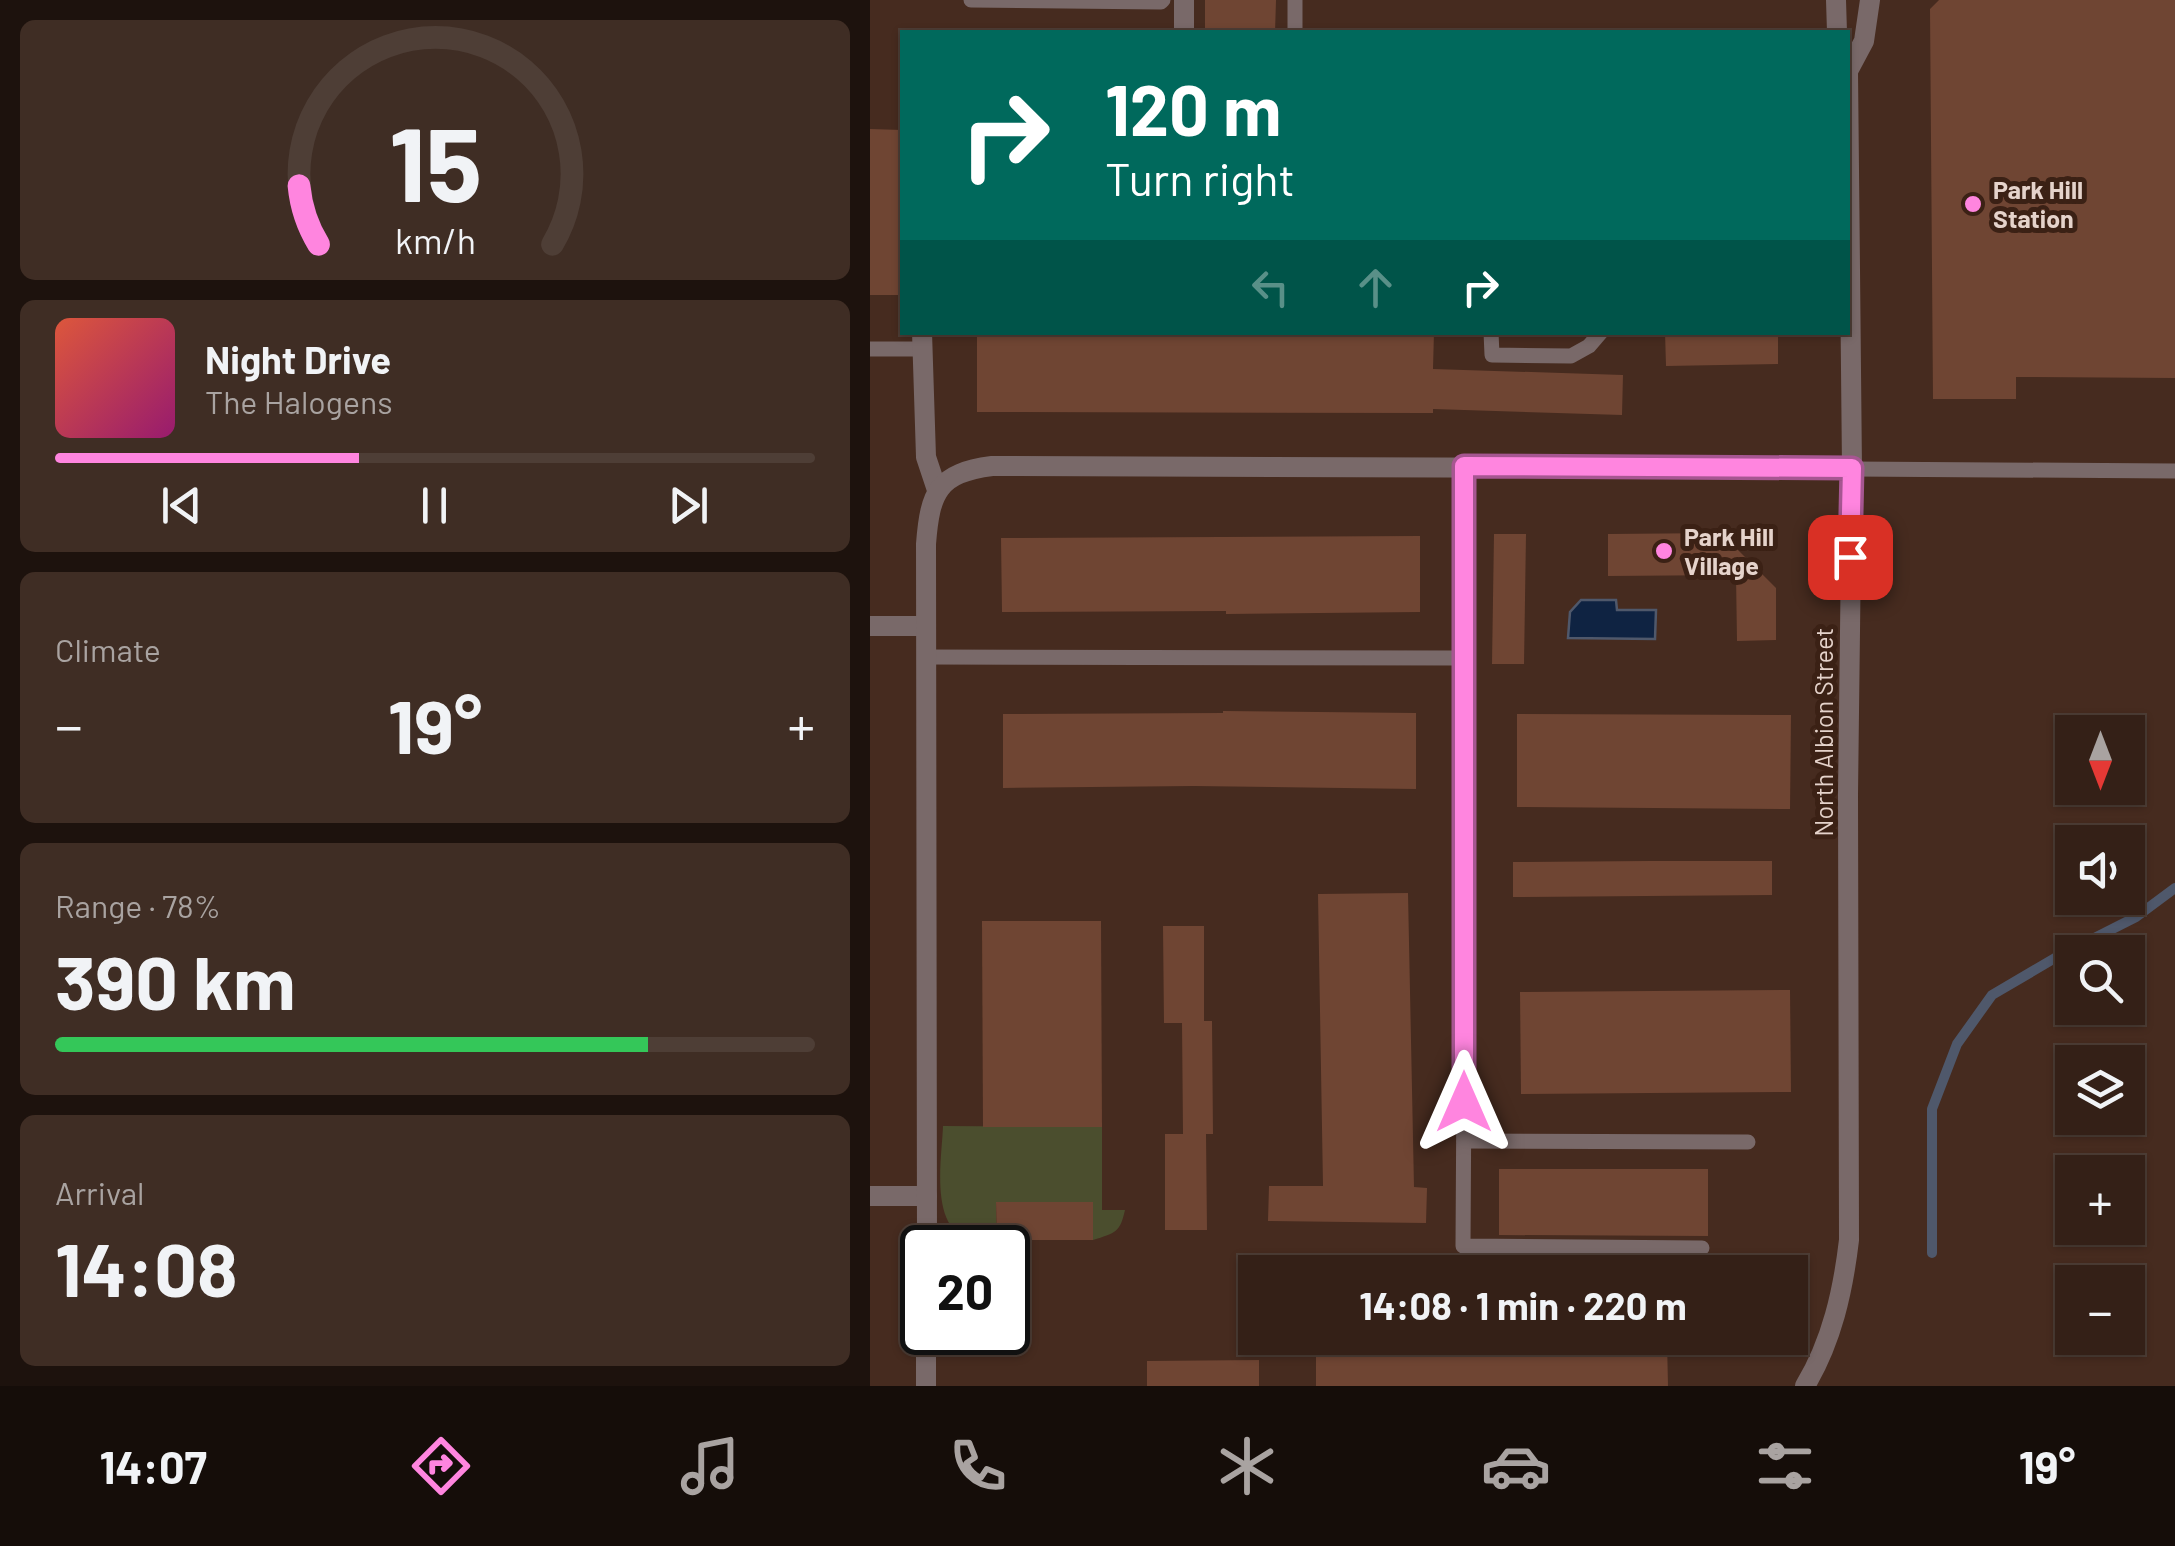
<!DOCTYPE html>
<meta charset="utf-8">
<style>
:root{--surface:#342017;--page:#3f2d24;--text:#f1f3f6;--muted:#a9a3a1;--line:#4e3e36;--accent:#ff85df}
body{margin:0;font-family:Barlow,sans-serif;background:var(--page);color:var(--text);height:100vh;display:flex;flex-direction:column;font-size:38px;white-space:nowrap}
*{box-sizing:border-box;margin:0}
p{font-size:32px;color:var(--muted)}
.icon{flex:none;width:55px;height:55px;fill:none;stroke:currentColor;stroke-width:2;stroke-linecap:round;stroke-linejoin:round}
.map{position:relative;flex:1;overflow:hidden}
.details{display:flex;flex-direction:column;gap:20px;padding:20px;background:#1d120d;width:870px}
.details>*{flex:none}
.hud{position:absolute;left:30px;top:30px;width:950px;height:305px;border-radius:0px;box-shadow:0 2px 8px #0004,0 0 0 2px var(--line);background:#00695c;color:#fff;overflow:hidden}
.needle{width:65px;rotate:180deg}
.buttons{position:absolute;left:1185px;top:715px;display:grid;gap:20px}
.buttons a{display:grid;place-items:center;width:90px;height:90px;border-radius:0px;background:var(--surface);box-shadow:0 2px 8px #0004,0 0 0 2px var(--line);font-size:50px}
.speed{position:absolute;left:30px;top:1225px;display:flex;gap:20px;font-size:50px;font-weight:700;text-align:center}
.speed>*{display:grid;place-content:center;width:130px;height:130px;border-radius:50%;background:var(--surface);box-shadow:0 2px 8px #0004,0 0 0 2px var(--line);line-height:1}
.speed .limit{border:5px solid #111;border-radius:15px;background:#fff;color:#111}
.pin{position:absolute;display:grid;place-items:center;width:85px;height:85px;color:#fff;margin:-42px;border-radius:20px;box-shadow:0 5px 15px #0006}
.me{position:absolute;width:110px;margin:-55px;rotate:0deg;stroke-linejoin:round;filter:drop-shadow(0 0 8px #0008)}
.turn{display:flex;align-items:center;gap:35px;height:210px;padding:0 40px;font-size:45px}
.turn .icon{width:130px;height:130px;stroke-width:2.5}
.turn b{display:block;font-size:70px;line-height:85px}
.lanes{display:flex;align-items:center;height:95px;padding:0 40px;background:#0003;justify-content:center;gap:50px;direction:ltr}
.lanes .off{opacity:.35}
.big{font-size:75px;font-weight:700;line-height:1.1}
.details .tile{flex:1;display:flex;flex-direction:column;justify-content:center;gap:15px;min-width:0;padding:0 35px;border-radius:15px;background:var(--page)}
.details .dial{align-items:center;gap:0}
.dial svg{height:260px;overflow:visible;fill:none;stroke:var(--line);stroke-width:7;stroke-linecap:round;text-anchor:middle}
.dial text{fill:var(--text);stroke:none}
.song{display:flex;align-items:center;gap:30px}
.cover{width:120px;height:120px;border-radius:15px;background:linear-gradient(135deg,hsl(10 70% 55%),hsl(320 70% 35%))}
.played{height:10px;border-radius:5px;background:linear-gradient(90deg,var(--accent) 40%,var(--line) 40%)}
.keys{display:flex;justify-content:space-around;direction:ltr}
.heat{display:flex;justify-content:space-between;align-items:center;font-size:55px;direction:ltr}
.charge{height:15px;border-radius:8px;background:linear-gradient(90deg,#34c759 78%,var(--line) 0)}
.trip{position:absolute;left:368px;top:1255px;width:570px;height:100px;border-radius:0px;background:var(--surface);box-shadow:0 2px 8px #0004,0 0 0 2px var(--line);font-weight:700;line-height:100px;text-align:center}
.tab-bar{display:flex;height:160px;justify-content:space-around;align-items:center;background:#150d09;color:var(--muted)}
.tab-bar .icon{width:70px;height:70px}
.tab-bar .selected{color:var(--accent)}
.tab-bar b{font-size:45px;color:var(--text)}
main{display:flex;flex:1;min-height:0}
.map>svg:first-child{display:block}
</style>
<main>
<section class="details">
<div class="tile dial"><svg viewBox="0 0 100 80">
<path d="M14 69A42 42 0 1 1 86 69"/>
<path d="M14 69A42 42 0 0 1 8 51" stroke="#ff85df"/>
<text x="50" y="56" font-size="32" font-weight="700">15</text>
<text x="50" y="72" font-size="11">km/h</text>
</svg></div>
<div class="tile">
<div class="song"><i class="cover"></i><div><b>Night Drive</b><p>The Halogens</p></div></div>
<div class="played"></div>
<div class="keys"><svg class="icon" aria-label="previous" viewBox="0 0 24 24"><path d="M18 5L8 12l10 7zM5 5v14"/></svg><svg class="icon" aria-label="pause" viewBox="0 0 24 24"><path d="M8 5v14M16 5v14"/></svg><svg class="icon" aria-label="next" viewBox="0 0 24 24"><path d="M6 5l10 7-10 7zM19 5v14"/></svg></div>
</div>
<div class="tile"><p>Climate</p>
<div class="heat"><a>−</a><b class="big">19°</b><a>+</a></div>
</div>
<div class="tile"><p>Range · 78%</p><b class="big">390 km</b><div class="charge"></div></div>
<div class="tile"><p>Arrival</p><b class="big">14:08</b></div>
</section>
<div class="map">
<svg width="1305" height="1386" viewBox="0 0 1305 1386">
<rect width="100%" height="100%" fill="#462b1f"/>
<path fill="#4b4e2e" d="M73,1126L232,1127V1210H255C250,1233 245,1233 223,1240V1202L126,1203L127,1240C120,1240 110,1242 103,1240C58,1232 72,1158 73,1126Z"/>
<polygon fill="#0f2342" stroke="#4f586b" stroke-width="2.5" points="711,600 746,600 747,610 786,610 785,639 698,638 700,612"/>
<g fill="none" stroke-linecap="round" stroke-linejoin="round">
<polyline stroke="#4f586b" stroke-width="10" points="1062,1253 1062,1109 1087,1044 1122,995 1185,958 1266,917 1305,888"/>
</g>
<g fill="#6f4533">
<polygon points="335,0 406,0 405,32 335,32"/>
<polygon points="1069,0 1305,0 1305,378 1146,377 1146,399 1063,399 1060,9"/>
<polygon points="0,129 32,130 32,295 0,295"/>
<polygon points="107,332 564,332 563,369 753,375 752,415 563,409 563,413 107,412"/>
<polygon points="795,332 908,332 908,364 796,366"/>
<polygon points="851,533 906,588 906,640 867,641 866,575 738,576 738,534"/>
<polygon points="624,534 656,534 654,664 622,664"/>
<polygon points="550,536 550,612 356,614 356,611 132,612 131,538"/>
<polygon points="353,711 546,713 546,789 324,786 133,788 133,714 353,713"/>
<polygon points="647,714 921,715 920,809 647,807"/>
<polygon points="778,861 902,861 902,895 643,897 643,862"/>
<polygon points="538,893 544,1187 557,1188 556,1223 398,1221 399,1186 453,1186 448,894"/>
<polygon points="112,921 231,921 232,1127 113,1127"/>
<polygon points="293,926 334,926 334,1021 342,1021 343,1134 336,1134 337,1230 295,1230 295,1134 313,1134 312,1023 294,1023"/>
<polygon points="920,990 921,1092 651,1094 650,992"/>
<polygon points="629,1169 838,1169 838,1236 629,1235"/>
<polygon points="126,1202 223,1202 223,1240 127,1240"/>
<polygon points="446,1338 486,1338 486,1340 797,1340 798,1386 446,1386"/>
<polygon points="389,1360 389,1386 277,1386 277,1361"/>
</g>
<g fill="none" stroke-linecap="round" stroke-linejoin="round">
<g stroke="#796969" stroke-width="15">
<polyline points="101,0 291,2 293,0"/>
<polyline points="425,0 425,32"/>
<polyline points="621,332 622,355 701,356 719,346 731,332"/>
<polyline points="0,349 53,349"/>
<polyline points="594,466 595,910 593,1246 832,1248"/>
<polyline points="982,469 1305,471"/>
<polyline points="56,657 593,658"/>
<polyline points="594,1141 878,1142"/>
</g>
<g stroke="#796969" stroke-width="20">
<polyline points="314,0 314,32"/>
<polyline points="52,332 56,457 67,490"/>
<polyline points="0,626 56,626"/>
<polyline points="0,1196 57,1196"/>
<path d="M57,1248L56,544C60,492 68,473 122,466L982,469"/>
<polyline points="56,1386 56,1332"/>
</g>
<g stroke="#796969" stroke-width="20">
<polyline points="966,0 967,32"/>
<polyline points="978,71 994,41 1000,0"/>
<path d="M935,1386C962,1341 973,1291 979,1240L978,794L982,469L978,70"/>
</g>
</g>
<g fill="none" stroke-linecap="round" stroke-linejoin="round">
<g stroke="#a65691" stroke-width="25">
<polyline id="route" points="594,1102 594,466 982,468 980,557"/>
</g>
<use href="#route" stroke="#ff85df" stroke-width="18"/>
</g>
<g fill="#ff85df" stroke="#3b2115" stroke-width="4">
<circle cx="1103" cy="204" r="10"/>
<circle cx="794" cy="551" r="10"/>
</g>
<g text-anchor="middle" stroke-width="10" stroke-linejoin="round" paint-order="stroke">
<g font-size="25" font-weight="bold" fill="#e5d3cb" stroke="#3b2115" text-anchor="start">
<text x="1123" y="199">Park Hill<tspan x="1123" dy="29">Station</tspan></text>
<text x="814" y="546">Park Hill<tspan x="814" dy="29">Village</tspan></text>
</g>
<g font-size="25" fill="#e5d3cb" stroke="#3b2115">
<text transform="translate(954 732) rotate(-90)" y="9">North Albion Street</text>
</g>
</g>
</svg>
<div class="buttons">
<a><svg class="needle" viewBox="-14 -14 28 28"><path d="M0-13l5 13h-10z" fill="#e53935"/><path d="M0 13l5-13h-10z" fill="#a9a3a1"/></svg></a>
<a><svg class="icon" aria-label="sound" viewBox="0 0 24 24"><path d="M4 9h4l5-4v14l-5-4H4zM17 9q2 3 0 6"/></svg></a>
<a><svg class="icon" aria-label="search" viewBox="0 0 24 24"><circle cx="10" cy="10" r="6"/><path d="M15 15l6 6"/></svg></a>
<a><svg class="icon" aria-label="layers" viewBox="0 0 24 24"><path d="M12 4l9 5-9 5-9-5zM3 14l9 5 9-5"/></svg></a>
<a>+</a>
<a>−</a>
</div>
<div class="speed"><div class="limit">20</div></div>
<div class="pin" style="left:980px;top:557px;background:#d93025"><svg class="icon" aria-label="arrive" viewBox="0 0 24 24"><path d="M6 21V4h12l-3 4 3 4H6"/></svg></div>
<svg class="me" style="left:594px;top:1102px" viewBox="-20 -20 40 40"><path d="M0-17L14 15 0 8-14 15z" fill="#ff85df" stroke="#fff" stroke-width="4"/></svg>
<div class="trip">14:08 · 1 min · 220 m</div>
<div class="hud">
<div class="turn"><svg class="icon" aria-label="right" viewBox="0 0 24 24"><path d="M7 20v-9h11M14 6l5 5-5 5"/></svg><div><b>120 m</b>Turn right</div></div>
<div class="lanes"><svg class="icon off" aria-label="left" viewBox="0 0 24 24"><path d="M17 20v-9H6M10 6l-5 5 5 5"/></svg><svg class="icon off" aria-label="ahead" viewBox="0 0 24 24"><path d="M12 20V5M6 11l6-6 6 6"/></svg><svg class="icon" aria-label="right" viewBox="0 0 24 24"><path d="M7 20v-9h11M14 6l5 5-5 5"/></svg></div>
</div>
</div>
</main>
<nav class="tab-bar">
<b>14:07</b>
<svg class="icon selected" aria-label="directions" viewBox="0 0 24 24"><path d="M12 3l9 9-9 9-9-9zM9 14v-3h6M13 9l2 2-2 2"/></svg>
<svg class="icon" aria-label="music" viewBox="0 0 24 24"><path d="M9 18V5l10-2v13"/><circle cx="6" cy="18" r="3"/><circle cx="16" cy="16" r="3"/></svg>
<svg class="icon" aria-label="phone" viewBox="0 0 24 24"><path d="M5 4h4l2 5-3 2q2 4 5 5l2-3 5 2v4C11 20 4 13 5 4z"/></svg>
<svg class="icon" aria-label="climate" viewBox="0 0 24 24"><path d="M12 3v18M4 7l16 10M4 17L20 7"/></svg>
<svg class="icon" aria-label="car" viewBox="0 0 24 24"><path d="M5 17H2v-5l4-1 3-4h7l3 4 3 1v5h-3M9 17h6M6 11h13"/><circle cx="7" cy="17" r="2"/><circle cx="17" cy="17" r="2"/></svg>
<svg class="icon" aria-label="filters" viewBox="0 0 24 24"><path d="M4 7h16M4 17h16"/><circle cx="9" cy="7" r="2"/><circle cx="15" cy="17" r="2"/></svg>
<b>19°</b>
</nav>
